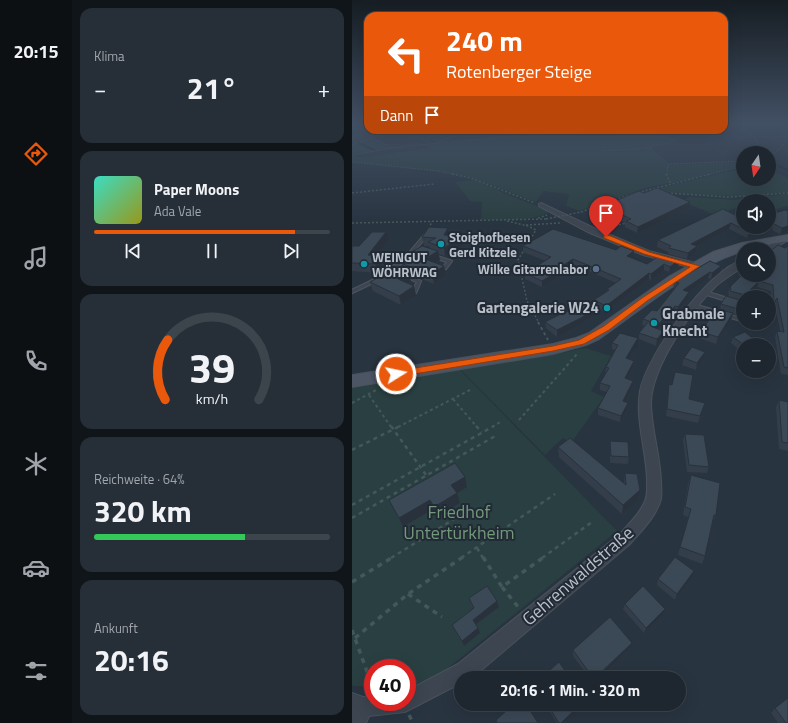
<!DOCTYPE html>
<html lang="de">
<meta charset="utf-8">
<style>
:root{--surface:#1e2730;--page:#262f38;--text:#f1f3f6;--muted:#a1a5ab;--line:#3c444c;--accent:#ea580c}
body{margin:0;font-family:"Titillium Web",sans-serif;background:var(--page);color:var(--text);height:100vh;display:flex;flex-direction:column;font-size:15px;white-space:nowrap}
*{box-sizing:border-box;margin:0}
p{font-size:13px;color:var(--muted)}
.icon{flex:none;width:22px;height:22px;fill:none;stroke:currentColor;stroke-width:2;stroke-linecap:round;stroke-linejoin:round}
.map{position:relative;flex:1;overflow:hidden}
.panel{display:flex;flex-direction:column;gap:8px;padding:8px;background:#10151a;width:280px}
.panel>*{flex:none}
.top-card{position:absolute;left:12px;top:12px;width:364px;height:122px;border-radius:12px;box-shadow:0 4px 16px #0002,0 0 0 1px var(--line);background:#ea580c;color:#fff;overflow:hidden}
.needle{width:26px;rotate:193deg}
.tools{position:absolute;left:384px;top:146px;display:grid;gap:8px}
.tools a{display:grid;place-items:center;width:40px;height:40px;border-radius:50%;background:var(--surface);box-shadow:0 4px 16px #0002,0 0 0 1px var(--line);font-size:20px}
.speed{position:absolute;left:12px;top:659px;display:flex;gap:8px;font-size:20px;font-weight:700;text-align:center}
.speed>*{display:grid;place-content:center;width:52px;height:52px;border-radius:50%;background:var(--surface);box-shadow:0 4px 16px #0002,0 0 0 1px var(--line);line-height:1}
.speed .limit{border:6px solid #d22;background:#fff;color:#111}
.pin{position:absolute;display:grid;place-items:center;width:34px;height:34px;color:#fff;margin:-41px -17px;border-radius:50% 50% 50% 0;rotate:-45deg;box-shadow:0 0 4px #0007}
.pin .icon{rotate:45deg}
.me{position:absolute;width:44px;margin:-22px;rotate:80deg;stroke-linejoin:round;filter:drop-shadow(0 0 3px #0008)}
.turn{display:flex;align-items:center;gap:14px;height:84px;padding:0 16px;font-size:18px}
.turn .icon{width:52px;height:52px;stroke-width:2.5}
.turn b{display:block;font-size:28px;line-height:34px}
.then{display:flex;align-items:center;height:38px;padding:0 16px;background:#0003;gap:8px;font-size:15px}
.big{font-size:30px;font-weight:700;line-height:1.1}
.panel .card{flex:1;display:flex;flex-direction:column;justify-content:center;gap:6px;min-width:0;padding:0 14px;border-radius:12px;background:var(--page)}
.panel .dial{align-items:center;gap:0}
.dial svg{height:104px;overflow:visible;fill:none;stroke:var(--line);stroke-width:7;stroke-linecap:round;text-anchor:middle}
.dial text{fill:var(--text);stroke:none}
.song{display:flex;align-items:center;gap:12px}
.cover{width:48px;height:48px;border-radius:6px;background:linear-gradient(135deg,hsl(170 70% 55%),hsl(60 70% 35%))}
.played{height:4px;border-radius:2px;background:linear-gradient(90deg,var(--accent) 85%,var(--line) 85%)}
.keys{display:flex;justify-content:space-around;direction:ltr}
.heat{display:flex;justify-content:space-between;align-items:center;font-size:22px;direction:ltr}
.charge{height:6px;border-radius:3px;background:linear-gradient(90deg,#34c759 64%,var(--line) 0)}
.trip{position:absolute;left:102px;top:671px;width:232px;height:40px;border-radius:20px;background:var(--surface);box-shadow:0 4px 16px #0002,0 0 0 1px var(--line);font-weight:700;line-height:40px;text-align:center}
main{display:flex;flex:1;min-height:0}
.dock{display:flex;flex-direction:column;width:72px;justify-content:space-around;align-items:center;background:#0c1013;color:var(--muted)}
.dock .icon{width:28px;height:28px}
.dock .active{color:var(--accent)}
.dock b{font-size:18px;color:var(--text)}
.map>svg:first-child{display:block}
</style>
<main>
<nav class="dock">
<b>20:15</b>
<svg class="icon active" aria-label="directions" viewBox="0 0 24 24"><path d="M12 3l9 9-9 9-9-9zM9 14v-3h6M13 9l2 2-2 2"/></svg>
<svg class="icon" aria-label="music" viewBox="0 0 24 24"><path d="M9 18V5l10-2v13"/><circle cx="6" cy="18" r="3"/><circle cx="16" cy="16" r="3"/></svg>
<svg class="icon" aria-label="phone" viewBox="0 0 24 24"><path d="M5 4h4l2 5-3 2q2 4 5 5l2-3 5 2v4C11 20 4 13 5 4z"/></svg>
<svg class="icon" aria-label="climate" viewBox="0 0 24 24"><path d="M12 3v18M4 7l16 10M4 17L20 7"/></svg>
<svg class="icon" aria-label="car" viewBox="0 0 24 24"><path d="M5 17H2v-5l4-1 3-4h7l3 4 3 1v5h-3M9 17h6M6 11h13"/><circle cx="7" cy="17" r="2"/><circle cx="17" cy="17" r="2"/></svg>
<svg class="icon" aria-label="filters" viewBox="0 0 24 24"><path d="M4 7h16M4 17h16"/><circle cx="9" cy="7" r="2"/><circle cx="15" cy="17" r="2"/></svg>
</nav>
<section class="panel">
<div class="card"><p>Klima</p>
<div class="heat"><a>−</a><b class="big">21°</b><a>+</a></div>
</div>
<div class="card">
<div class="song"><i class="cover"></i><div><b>Paper Moons</b><p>Ada Vale</p></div></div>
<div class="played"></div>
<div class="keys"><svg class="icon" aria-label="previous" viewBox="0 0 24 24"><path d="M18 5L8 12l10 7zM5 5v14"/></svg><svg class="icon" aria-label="pause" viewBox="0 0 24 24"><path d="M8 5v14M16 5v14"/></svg><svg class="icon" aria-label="next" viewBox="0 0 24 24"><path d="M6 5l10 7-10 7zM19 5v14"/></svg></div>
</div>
<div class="card dial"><svg viewBox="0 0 100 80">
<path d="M14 69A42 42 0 1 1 86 69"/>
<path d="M14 69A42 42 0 0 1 16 23" stroke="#ea580c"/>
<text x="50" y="56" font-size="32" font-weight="700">39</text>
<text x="50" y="72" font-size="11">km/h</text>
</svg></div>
<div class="card"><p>Reichweite · 64%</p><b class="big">320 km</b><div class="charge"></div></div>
<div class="card"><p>Ankunft</p><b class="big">20:16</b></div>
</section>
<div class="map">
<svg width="436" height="723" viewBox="0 0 436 723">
<rect width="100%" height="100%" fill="#283440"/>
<g fill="#2a3f41">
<polygon points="0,123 16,123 16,130 40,130 0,144 0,136 9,133 5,130 0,131"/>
<polygon points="207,130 275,130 266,133 203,133"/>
<path d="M279,132L326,138L316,143L287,149L289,150L298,148L315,165L390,162L391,165L348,177L293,188L228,211L214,206L217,194L191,191L184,202L121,178L99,173L0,162V155L12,158L77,148L76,145C118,140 159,135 201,134C226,134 256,139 279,132Z"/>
<polygon points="19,139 38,148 0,154 0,146"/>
<path d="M391,168V179H417V170L436,178V192C392,198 349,196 304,191V189Z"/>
<path d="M124,180L156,195L198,211C181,223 149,219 129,220L130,202L118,201L103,182Z"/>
<polygon points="436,194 436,206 422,210 417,209 417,201 391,201 391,206 363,215 329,201 338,197 382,200"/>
<polygon points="233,348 259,356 239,391 252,397 219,443 211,438 193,455 108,369 204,354"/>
<polygon points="107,369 265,531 80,681 55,686 55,668 21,668 21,687 2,686 0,685 0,386"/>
</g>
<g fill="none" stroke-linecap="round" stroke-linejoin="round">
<g stroke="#1c2b3e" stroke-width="2">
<polyline points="7,143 22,150"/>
<polyline points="417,162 436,170"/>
</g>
<g stroke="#49515c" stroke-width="2.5">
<g id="lane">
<polygon points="73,234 76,235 57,257 36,275 32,275 32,273 55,255"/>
<polygon points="80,255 82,255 100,261 94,269 90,269 90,268 95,262 80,257"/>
<polygon points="51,274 55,274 69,281 64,293 60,293 60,292 65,282 51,276"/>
<polygon points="23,279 27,279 27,280 0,293 0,290"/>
<polygon points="352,292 356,292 391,303 391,306 352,294"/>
<polygon points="341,305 345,305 385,317 389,311 391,311 391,315 388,320 386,320 341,307"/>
</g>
</g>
<g stroke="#49515c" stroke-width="2">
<g id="street">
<polygon points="189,203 244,229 297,251 347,264 348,266 344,269 291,255 238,233 187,206 187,204"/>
<polygon points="430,237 436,237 436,240 418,251 417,249 411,249"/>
<path d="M391,260V267C382,273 372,279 364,286C339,310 300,367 299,402C299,428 308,454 309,481C309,486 310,493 309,499C304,517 290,530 278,544L120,678H109V683L53,712L17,716L14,723H0V693L11,697L21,696V702H55V691L106,664L268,534C276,524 287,515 292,503C296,496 295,490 295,482C295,452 283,421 288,391C294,357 356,269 391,260Z"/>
</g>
</g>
<g stroke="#49515c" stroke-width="2">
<path id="secondary" d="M436,235V241L391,249V251C337,268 293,307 247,339L234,345L201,354L0,387V375L201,344L224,338L237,333L318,276L361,252L390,243Z"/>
</g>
<g stroke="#435859" stroke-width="1" stroke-dasharray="1.5 1.5" stroke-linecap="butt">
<path d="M374,123C388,128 410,134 407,153"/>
<polyline points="49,130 79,143"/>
<polyline points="93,130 110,133"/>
<polyline points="166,134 174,130"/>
<polyline points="19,138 39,147"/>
<polyline points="85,142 120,130"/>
<polyline points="0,145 43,130"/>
<polyline points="298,148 316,164 315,175"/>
<polyline points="250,151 289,149 325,141 328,138 319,130"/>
<polyline points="0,155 40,148 165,135 264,134 276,132 277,130"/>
<polyline points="417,157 429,148 434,140 431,131 421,123"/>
<polyline points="0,162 86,171 105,175"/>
<polyline points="316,164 391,161"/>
<polyline points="355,175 391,166"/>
</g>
<g stroke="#435859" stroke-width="1.5" stroke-dasharray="2 2" stroke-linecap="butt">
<polyline points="100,174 119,178 183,203"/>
<polyline points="314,174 319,184"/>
<polyline points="0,193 82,184"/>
<polyline points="315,193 376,197 436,193"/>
<polyline points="229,212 277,195 359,174"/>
<polyline points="186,218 195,215"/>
<polyline points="155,221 176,226 184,230 166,260 175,301 187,323"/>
<polyline points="0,223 194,219"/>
<polyline points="174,225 208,223"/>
<polyline points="255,227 275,223"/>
<polyline points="77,229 80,221"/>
</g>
<g stroke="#435859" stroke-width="2" stroke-dasharray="3 3" stroke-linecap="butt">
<polyline points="186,322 196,340"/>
<polyline points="17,395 39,427"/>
<polyline points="101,399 125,427"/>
<polyline points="0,403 26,389"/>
<polyline points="167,420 226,353"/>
<polyline points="46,427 120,389"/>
<polyline points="140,427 150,421"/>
</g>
<g stroke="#435859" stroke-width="2.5" stroke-dasharray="4 4" stroke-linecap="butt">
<polyline points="39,426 74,475"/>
<polyline points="124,426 130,432"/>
<polyline points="0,450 48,426"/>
<polyline points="0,505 142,426"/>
<polyline points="0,518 145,435"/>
<polyline points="125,548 131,558"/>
<polyline points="39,558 115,511"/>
<polyline points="109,558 203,494"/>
<polyline points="190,558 240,522"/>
</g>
<g stroke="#435859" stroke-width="3.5" stroke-dasharray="5 5" stroke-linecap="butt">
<polyline points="131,557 150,587 192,557"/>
<polyline points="0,582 41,557"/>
<polyline points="150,587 167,608"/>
<polyline points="56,594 90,617"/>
<polyline points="0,630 18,680 20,692"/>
<polyline points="3,638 56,594 111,557"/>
<polyline points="57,715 61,723"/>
</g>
<use href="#lane" fill="#3c4550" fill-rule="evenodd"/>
<use href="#street" fill="#3c4550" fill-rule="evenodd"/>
<use href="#secondary" fill="#4b5563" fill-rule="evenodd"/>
<polyline stroke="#435859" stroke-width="1.5" stroke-dasharray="2 2" stroke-linecap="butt" points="194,219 229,212"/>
</g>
<g fill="#333e4a">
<polygon points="292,193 338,208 285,233 273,227 273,223 250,212 251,206"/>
<polygon points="371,209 391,227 436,211 436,231 428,234 420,230 395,238 377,229 345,246 344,252 335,259 316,254 316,252 305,247 306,240"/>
<polygon points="96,228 98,235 110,236 112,245 93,256 86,254 88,260 84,263 92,266 94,275 82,284 57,274 59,282 56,284 62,286 64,296 49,305 21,291 18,282 53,271 51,264 53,263 51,257 78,249 77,246 72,246 70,237"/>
<polygon points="37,240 25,255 32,264 26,273 0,271 0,246 7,246"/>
<polygon points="171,246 264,250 282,251 281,257 280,258 295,264 327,260 326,266 317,272 312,270 299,280 297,279 253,312 241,306 242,300 255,291 255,289 264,283 221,264 205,275 205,278 190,287 173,279 173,273 194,261 171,252"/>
<polygon points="433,248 436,299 436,375 429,374 423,337 425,331 428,331 423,304 420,309 419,307 417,313 419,306 419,291 405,287 396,297 391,297 391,310 388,310 384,315 381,314 379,320 364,344 347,338 349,332 368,310 369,304 376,296 377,294 376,293 378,287 387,278 388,273"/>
<polygon points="358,261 368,272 359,279 356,278 337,292 336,298 325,313 322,312 307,329 311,337 304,346 287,339 287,333 293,326 290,325 291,319 305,311 323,288 321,288 322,282"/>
<polygon points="243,314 229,324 205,337 194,328 193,322 210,315"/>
<polygon points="400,323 410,323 408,326"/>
<polygon points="381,337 404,345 391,345 391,353 379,343"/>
<polygon points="286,338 286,345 277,359 282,361 281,367 275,379 280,387 274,402 276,403 275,410 268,422 246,415 246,408 255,392 248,390 248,383 253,374 254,367 263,350 260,349 260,343"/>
<polygon points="353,352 352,358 344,370 330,365 332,358"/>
<polygon points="317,384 337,399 353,403 351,410 346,423 314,416 316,391"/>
<polygon points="427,400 436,402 436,451 427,449 424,407"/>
<polygon points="333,434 357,467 355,473 335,472 331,440"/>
<polygon points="258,441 277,457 276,464 258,463"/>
<polygon points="206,447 272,483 273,473 288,490 286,500 270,514 207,457"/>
<polygon points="339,475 364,515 360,524 353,556 350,564 326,555 336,517 331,515 336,484"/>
<polygon points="115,487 105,493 108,503 85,516 81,509 51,527 42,509 37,500"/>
<polygon points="340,577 323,600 305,585 306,579"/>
<polygon points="117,598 145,601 147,607 124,624 128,633 112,646 102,630 100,625 121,609 118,604"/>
<polygon points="273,604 313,609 311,615 292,633 271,609"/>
<polygon points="280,643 278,648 248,678 238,678 221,656 221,650"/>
<polygon points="193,704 233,704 213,723 205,723"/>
<polygon points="423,708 436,723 426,723 419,713"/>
</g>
<g fill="#29323c">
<polygon points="338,202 338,208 285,233 286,227"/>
<polygon points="379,223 377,229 345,246 344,252 335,259 336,253 339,244"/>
<polygon points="422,224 420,230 395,238 397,232 413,227 417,227 417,226"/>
<polygon points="436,226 436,231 428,234 430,228"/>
<polygon points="96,228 98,236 92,235"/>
<polygon points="34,232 37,240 19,263 16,255"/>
<polygon points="110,236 112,245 93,256 92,248"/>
<polygon points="86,251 88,260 75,268 73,259"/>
<polygon points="282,251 281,257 274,262 275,256"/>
<polygon points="30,256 32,264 26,273 23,264"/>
<polygon points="221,259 221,264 205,275 205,278 190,287 190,281 202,271"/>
<polygon points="327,260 326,266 317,272 318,267"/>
<polygon points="312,264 312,270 299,280 299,274"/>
<polygon points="92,266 94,275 82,284 80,274"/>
<polygon points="369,266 368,272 359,279 360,273"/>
<polygon points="358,272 356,278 330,297 331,290"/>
<polygon points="57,273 59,282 49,288 46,279"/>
<polygon points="297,273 297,279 253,312 254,306"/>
<polygon points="407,281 405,287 396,297 393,297 393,295"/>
<polygon points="62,286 64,296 49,305 47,296"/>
<polygon points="337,292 336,298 325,313 326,307"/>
<polygon points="425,298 423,304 420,309 422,303"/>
<polygon points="391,303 391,310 388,310 384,315 386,309 390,304"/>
<polygon points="323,306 322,312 302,334 303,328"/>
<polygon points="243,308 243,314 229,324 205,337 205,330"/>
<polygon points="381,313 379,320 364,344 366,337"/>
<polygon points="312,331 311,337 304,346 305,339"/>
<polygon points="286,338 286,345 273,365 274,358"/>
<polygon points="405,342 404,345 397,345"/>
<polygon points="353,352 352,358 344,370 345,363"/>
<polygon points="282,361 281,367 272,385 273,378"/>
<polygon points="281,381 280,387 271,408 271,401"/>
<polygon points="276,403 275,410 268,422 269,416"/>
<polygon points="353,403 351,410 346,423 348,416"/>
<polygon points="113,477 115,487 102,495 99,485"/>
<polygon points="288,490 286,500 270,514 271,505"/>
<polygon points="105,493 108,503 85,516 82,507"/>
<polygon points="78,500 81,509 51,527 47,518"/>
<polygon points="342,571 340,577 323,600 325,594"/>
<polygon points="145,601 147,607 123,625 121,620"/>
<polygon points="313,609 311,615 292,633 294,628"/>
<polygon points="126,628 128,633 112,646 110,641"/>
<polygon points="280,643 278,648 248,678 243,678"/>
<polygon points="229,704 233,704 213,723 209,723"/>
</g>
<g fill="#3b4856" stroke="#29323c">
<polygon points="305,188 338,202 286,227 274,221 279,219 251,206 287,191 292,193"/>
<polygon points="371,209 391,219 391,227 413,227 397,232 379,223 339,244 345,246 336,253 317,248 319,246 306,240"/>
<polygon points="433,210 436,211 436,226 430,228 422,224 417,226 417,215"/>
<polygon points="77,227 96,228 92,235 110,236 92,248 76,242 84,238 70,237"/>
<polygon points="201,229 264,250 269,246 282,251 275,256 295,264 308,255 327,260 318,267 312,264 299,274 297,273 254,306 242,300 257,290 255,289 269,279 221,259 202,271 205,272 190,281 173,273 199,257 171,246"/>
<polygon points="20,232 34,232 16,255 30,256 23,264 0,263 0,246 7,246"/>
<polygon points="426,245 433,248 436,246 436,368 432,367 425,331 432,332 425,298 422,303 421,285 407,281 393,295 378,291 379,288 378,287 391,274 388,273 391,271 391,275 417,275 417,252"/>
<polygon points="70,246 86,251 73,259 92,266 80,274 51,264 58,260 51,257"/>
<polygon points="358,261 369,266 360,273 358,272 331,290 337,292 326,307 323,306 303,328 312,331 305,339 287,333 297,321 291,319 300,310 305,311 327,283 322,282"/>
<polygon points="44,268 57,273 46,279 62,286 47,296 18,282"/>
<polygon points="374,296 391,301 391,303 390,304 386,309 369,304"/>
<polygon points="230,301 243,308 229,318 205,330 193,322 209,314 210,315"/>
<polygon points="417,305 420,306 417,310"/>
<polygon points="364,309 381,313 366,337 349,332"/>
<polygon points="393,332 405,342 397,345 392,345 381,337"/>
<polygon points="268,333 286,338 274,358 282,361 273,378 281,381 271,401 276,403 269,416 246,408 258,386 248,383 257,368 254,367 266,345 260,343"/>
<polygon points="340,347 353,352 345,363 332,358"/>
<polygon points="323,372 341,375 337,399 353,403 348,416 315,409 317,384 320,385"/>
<polygon points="427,400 436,402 436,443 430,442"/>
<polygon points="333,434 352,435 357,467 337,465"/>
<polygon points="218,438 274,485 273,473 285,474 288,490 271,505 206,447"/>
<polygon points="258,441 276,442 277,457 259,456"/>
<polygon points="103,463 113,477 99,485 105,493 82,507 78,500 47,518 37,500"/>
<polygon points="339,475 368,483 364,515 362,515 353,556 328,547 339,509 333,507"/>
<polygon points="323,557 342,571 325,594 306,579"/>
<polygon points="135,586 145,601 121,620 126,628 110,641 100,625 122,608 117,598"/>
<polygon points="291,586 313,609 294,628 273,604"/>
<polygon points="258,617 280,643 243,678 241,678 221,650"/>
<polygon points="207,662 218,678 189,678"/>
<polygon points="436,698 436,723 434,723 423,708"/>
<polygon points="162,704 174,704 186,723 145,723 144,720"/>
<polygon points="195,704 229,704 209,723 207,723"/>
</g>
<linearGradient id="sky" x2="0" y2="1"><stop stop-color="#161d23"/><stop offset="0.55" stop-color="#425064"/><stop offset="1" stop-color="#425064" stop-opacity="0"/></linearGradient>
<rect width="436" height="224" fill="url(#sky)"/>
<polygon fill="#ea580c" stroke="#983908" points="252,235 256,235 297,252 348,266 295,301 257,330 232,344 201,351 44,377 40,376 39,374 44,371 201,346 227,340 252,326 290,298 338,267 292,254 252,238"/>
<g fill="#0f9aa8" stroke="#212a35" stroke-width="1.5">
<circle cx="89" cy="244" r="4"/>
<circle cx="12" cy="264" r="4"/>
<circle cx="255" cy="308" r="4"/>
<circle cx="302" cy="323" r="4"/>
</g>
<circle fill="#5c6f8a" stroke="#212a35" stroke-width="1.5" cx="244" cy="269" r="4"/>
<g text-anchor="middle" stroke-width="4" stroke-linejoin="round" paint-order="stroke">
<g font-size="13" font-weight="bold" fill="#b9c0ca" stroke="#212a35" text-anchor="start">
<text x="97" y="242">Stoighofbesen<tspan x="97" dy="15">Gerd Kitzele</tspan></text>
<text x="20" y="262">WEINGUT<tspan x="20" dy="15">WÖHRWAG</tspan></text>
<text x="236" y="274" text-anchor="end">Wilke Gitarrenlabor</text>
</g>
<g font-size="15" font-weight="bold" fill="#b9c0ca" stroke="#212a35" text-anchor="end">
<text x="247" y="313">Gartengalerie W24</text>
<text x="310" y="319" text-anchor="start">Grabmale<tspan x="310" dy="17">Knecht</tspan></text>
</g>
<g font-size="18" fill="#729979" stroke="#212a35">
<text x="107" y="518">Friedhof<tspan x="107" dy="21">Untertürkheim</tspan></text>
</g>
<g font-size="18" fill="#b9c0ca" stroke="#212a35">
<text transform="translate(226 576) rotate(-41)" y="6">Gehrenwaldstraße</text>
</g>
</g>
</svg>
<div class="tools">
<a><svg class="needle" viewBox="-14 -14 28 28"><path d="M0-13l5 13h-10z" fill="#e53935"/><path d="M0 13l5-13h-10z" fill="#a1a5ab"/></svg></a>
<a><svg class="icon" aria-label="sound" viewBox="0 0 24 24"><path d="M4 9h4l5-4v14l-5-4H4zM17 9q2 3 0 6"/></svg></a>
<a><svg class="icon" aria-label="search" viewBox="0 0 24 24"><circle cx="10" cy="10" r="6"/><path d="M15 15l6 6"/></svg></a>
<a>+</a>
<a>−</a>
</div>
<div class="speed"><div class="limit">40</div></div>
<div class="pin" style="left:254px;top:237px;background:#d93025"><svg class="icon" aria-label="arrive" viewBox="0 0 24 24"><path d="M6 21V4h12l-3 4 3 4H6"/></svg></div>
<svg class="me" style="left:44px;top:374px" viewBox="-20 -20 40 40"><circle r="17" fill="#ea580c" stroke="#fff" stroke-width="3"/><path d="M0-11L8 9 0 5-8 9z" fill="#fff"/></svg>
<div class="trip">20:16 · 1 Min. · 320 m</div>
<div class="top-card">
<div class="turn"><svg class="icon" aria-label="left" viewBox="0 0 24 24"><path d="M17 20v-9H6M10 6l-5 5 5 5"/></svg><div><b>240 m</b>Rotenberger Steige</div></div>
<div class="then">Dann<svg class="icon" aria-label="arrive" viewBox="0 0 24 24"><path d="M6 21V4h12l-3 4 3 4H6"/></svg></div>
</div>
</div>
</main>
